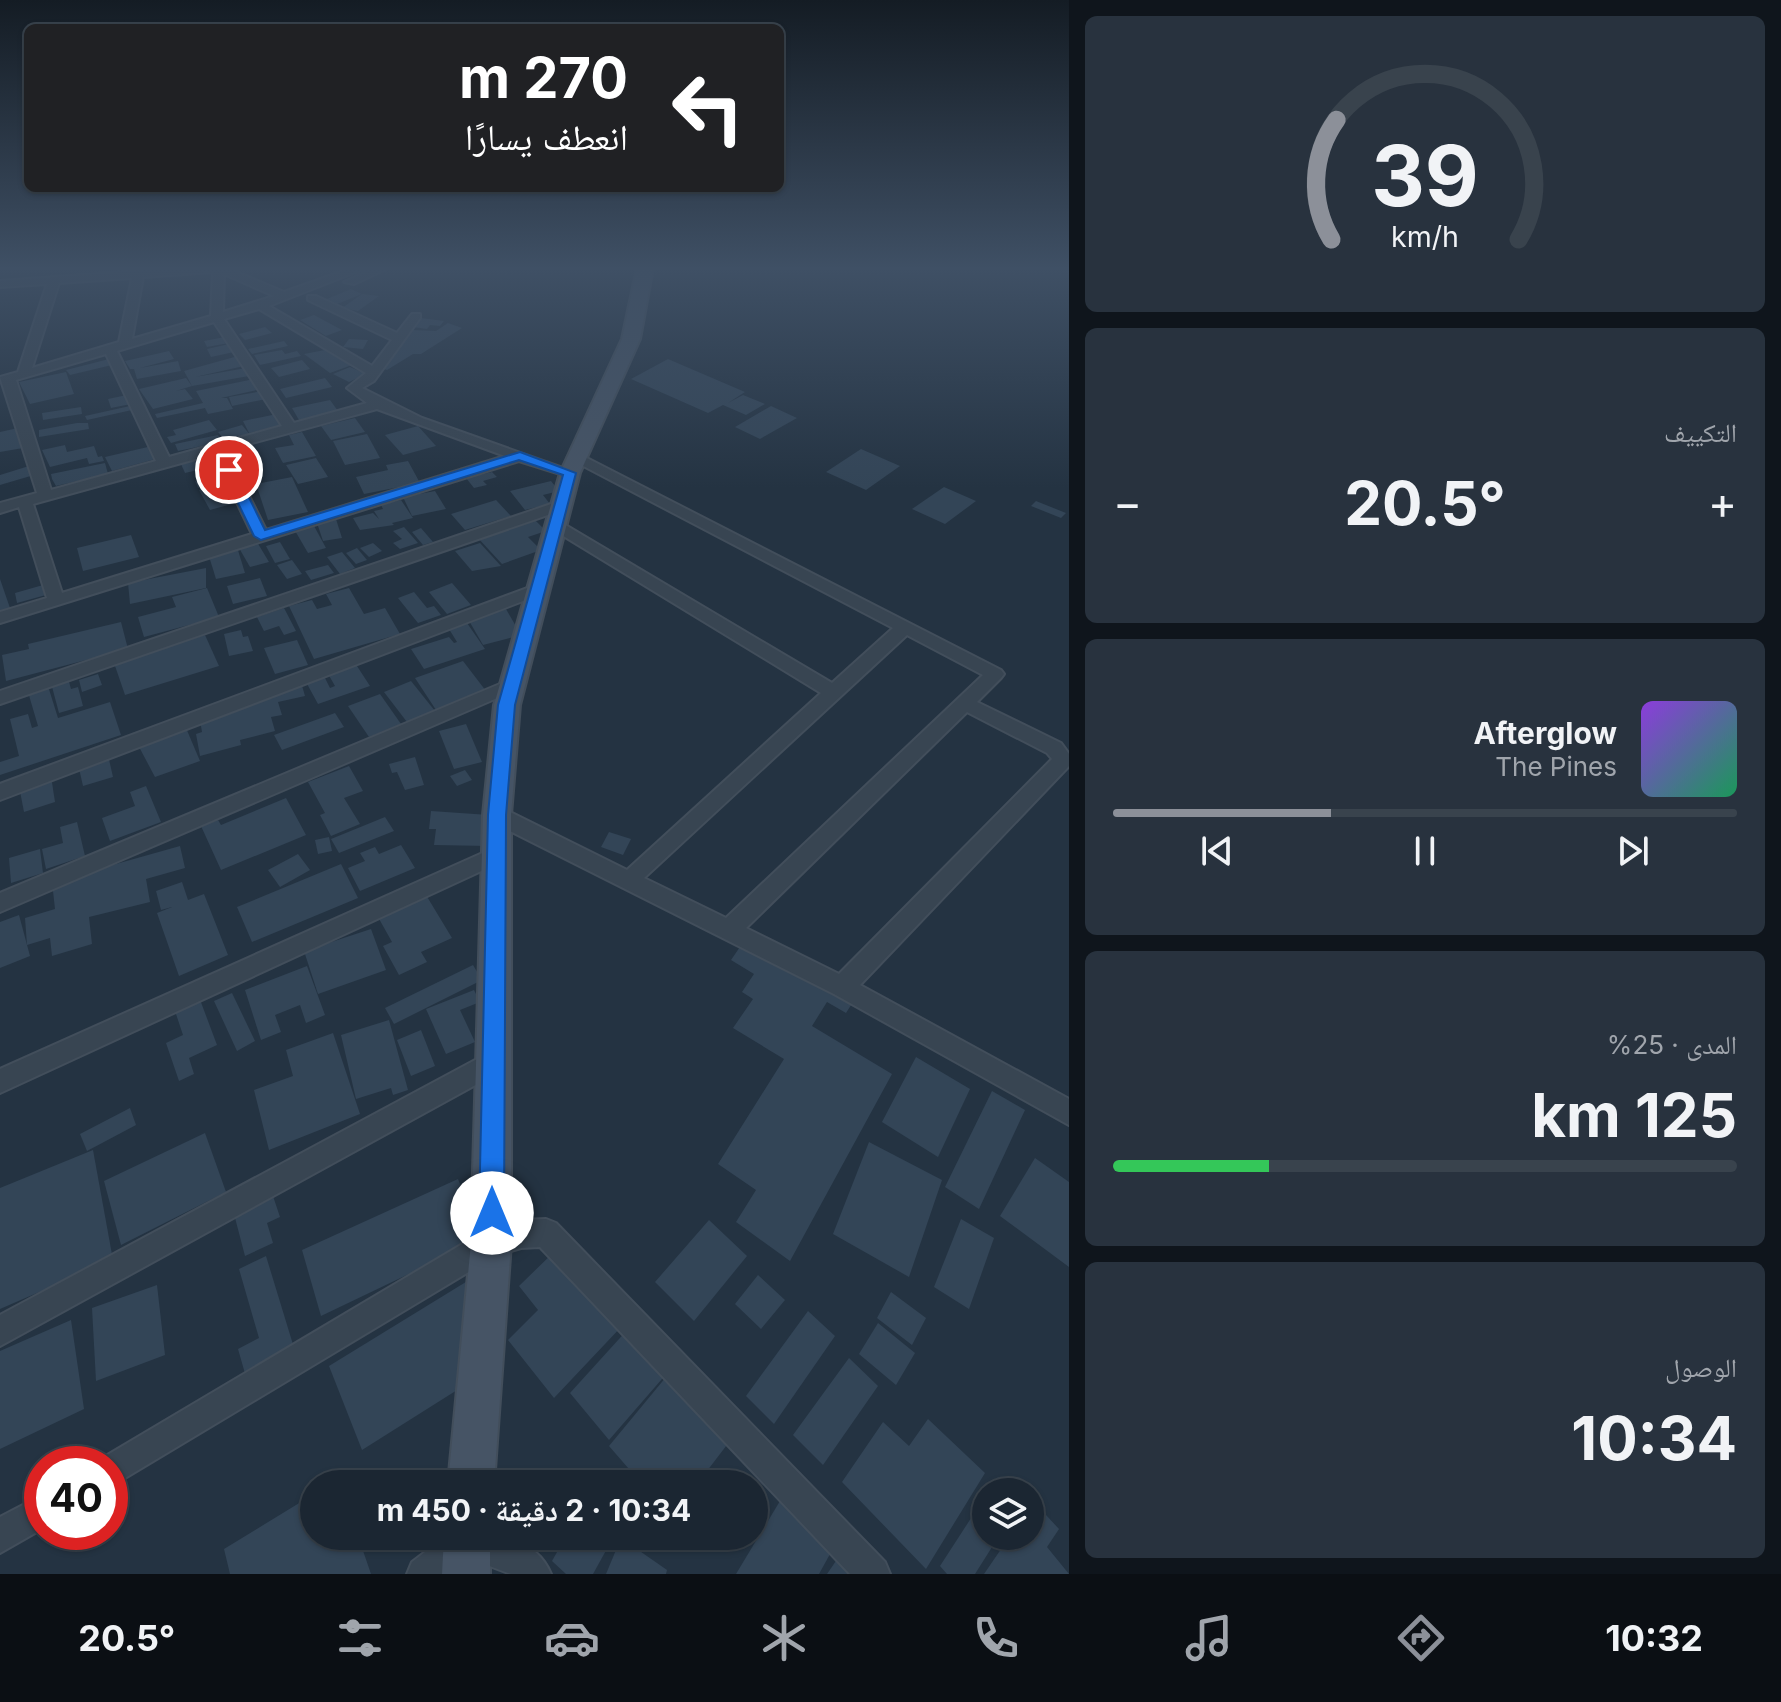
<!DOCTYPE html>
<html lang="ar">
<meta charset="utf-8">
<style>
:root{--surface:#1b2632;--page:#28323e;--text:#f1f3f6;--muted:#a0a5ac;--line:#39434d;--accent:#8c9099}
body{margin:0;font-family:Inter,"Noto Naskh Arabic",sans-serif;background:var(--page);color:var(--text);direction:rtl;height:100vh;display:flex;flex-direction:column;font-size:30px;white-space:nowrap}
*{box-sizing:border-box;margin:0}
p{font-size:26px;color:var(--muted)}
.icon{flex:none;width:44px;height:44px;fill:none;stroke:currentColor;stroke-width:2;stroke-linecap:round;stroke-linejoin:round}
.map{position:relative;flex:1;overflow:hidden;direction:ltr}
.side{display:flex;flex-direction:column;gap:16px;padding:16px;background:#0f151c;width:712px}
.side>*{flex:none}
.banner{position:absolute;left:24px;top:24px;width:760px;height:168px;border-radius:12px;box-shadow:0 2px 6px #0004,0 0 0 2px var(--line);direction:rtl;background:#202124;color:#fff;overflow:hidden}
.buttons{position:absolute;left:972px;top:1478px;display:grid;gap:16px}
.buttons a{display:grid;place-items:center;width:72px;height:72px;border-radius:50%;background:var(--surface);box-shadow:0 2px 6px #0004,0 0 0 2px var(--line);font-size:40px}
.speed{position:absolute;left:24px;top:1446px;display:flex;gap:16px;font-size:40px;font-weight:700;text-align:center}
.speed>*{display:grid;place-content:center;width:104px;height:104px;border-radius:50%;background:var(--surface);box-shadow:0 2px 6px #0004,0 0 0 2px var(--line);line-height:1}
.speed .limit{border:12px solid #d22;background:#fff;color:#111}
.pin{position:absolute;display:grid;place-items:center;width:68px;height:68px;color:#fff;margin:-34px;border:4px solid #fff;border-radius:50%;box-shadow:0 2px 8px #0007}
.me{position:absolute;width:88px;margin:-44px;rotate:0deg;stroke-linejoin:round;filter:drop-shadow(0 0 6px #0008)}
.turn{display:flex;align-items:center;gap:28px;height:168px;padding:0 24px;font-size:36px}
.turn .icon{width:104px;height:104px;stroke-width:2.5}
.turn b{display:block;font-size:56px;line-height:68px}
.big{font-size:60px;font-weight:700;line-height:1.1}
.side .widget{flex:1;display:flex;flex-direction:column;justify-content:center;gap:12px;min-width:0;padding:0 28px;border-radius:12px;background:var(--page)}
.side .dial{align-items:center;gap:0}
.dial svg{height:208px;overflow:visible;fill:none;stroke:var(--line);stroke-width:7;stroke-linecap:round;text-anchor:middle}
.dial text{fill:var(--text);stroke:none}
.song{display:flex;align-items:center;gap:24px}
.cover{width:96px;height:96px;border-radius:12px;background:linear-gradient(135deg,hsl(270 70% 55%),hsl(150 70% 35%))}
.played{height:8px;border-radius:4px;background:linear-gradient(90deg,var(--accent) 35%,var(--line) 35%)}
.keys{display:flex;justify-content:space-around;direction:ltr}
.heat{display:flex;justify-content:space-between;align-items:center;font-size:44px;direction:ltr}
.charge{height:12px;border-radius:6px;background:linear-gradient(90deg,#34c759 25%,var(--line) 0)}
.trip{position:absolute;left:300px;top:1470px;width:468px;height:80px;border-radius:40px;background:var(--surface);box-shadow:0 2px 6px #0004,0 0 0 2px var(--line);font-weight:700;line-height:80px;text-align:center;direction:rtl}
.tab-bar{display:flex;height:128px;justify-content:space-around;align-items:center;background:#0b0f14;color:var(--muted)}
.tab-bar .icon{width:56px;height:56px}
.tab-bar .active{color:var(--accent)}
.tab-bar b{font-size:36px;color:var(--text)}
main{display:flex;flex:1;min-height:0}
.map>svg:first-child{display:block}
</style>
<main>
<section class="side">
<div class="widget dial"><svg viewBox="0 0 100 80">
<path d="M14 69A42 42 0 1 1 86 69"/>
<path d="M14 69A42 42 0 0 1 16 23" stroke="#8c9099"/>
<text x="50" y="56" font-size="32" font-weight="700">39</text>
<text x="50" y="72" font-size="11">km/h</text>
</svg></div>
<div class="widget"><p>التكييف</p>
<div class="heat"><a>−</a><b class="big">20.5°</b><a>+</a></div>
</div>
<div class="widget">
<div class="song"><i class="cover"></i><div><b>Afterglow</b><p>The Pines</p></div></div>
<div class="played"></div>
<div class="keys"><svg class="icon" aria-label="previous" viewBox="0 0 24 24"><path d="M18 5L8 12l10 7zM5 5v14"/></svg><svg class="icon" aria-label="pause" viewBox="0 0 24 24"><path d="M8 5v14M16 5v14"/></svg><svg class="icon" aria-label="next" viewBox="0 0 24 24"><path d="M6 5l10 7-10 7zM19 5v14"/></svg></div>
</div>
<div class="widget"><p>المدى · 25%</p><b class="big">125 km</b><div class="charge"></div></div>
<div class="widget"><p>الوصول</p><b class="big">10:34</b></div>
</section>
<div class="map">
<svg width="1069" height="1574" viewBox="0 0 1069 1574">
<rect width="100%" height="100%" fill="#243342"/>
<g fill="#334557">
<polygon points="351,289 362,294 379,296 358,311 342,308 362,294 337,304 327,299"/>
<polygon points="314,315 342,330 326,336 300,320"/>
<polygon points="421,318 444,321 440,326 430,325 427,329 413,327"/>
<polygon points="448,323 462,328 421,354 413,354 387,370 381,368 388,355 413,330 436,331"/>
<polygon points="265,327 272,333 245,340 239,334"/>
<polygon points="225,337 229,343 207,347 204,341"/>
<polygon points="349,339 368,340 363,349 343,347"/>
<polygon points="284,341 288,346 252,354 248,349"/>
<polygon points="229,344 234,352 211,357 207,349"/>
<polygon points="330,349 352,365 330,373 304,354"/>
<polygon points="282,350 285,354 297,351 301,356 260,365 254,355"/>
<polygon points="169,351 174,359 140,368 178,361 181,371 137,379 134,369 130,369 125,361"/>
<polygon points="238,356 244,366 195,377 246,368 249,376 192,386 184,371"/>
<polygon points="109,359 112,365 70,375 66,370"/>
<polygon points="668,359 745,392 728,403 743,395 765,404 746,415 723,405 708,413 631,379"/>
<polygon points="302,360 310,369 279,377 271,368"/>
<polygon points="350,367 366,374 349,382 333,374"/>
<polygon points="66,372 74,394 30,404 19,382"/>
<polygon points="186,378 192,386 176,391 185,389 193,399 153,409 139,389"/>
<polygon points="325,378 332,387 286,398 280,389"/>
<polygon points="254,379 261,389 221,398 227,398 233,409 208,414 205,408 157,418 155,414 203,403 196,391"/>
<polygon points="263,391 266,399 232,406 229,397"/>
<polygon points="127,395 131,404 111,408 108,399"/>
<polygon points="330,400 338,411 299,420 292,408"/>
<polygon points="130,406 132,410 87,420 85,416"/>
<polygon points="771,406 797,418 760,439 735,427"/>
<polygon points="81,407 82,414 43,420 42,413"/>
<polygon points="277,414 283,425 249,433 243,421"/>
<polygon points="355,418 365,432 331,440 321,426"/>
<polygon points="209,420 217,430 171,443 167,437 176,435 173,430"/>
<polygon points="77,423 88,423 89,429 39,437 39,430"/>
<polygon points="242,425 251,436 227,443 218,432"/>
<polygon points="418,426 436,446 403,455 385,435"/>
<polygon points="18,428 23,448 0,452 0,432"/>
<polygon points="302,432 316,456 283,463 275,448 294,445 289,435"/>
<polygon points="367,434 380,458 345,465 333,441"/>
<polygon points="218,435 221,442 178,451 175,444"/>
<polygon points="65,445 67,452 94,446 98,457 102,456 104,461 89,464 87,458 50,467 42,450"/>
<polygon points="152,446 159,458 112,471 105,457"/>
<polygon points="861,449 900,466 866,490 826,472"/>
<polygon points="219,455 223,464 185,473 181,464"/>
<polygon points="316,458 328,477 298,484 286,465"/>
<polygon points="408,461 420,483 364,494 356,477 388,470 386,465"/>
<polygon points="105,463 108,474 56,486 52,479 51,474"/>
<polygon points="29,466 34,475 0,485 0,475"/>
<polygon points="492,472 497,477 483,481 487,485 474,488 466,478"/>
<polygon points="228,474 231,481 198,488 195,481"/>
<polygon points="292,477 308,512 268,520 256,484"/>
<polygon points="551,481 559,491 543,495 550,504 525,510 510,491"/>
<polygon points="228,482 239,502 210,510 199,490"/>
<polygon points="944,487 976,501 945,524 912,509"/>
<polygon points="435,491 446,509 412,516 403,497"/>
<polygon points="401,500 413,518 392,523 394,525 360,530 353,518 373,513 379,519 374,511 383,509 381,505"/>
<polygon points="496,500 511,516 465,530 451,514"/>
<polygon points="1036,501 1066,513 1061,518 1031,506"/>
<polygon points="336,519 342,538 323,541 317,523"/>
<polygon points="534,519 546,531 528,537 541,550 502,564 478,538"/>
<polygon points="313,524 326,548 308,553 294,529"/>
<polygon points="404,527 418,543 400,549 393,543 402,539 393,531"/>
<polygon points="421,528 433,542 423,545 412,532"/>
<polygon points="131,535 139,557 83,571 77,548"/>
<polygon points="257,542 269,562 250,567 239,548"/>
<polygon points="280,542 290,559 275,563 266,546"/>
<polygon points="373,543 382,551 369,557 360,548"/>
<polygon points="480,543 501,566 472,571 455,551"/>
<polygon points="237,547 245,573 216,579 208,553"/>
<polygon points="357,548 367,560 356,564 346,553"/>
<polygon points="342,552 355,568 340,574 327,557"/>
<polygon points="292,560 302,574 287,579 277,565"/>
<polygon points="328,565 334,573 311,580 305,571"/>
<polygon points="206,568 206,588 130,604 128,583"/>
<polygon points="260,578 267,596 233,604 227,586"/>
<polygon points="0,579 10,608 0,611"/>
<polygon points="452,583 471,605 447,614 429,592"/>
<polygon points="43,585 46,595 17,603 15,593"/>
<polygon points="207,588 219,617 144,637 138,617 176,607 172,597"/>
<polygon points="349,588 364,614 385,608 400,634 314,659 289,606 312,600 317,609 332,605 326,594"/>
<polygon points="414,592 427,608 434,606 441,615 418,623 398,598"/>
<polygon points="284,608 296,631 284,635 279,626 264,631 257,617"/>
<polygon points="506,609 521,635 483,645 468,619"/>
<polygon points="121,622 128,649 6,681 2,655 29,649 28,644"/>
<polygon points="467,623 485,649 424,669 411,649 449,637 454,643 457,642 449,629"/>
<polygon points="241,630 243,637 248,636 253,651 229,656 224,634"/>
<polygon points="205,635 219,666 125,695 114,663"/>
<polygon points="297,640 308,665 275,674 264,648"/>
<polygon points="463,661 486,691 436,710 415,678"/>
<polygon points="355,663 370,686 318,704 306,682 324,676 330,688 335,686 327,672"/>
<polygon points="98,674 102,685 82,692 79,680"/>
<polygon points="68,678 71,689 78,687 83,706 59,713 51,683"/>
<polygon points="411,681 435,711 407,722 384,692"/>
<polygon points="301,682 305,696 278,702 282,715 271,717 275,731 240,740 241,745 200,756 196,734 202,732 200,720 215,712 273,698 270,689"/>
<polygon points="48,686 58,718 110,702 121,735 0,775 0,762 19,756 10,719 28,714 32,728 38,726 28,692"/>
<polygon points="380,694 401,724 369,737 348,706"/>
<polygon points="335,713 344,727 282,750 274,735"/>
<polygon points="466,724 482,762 454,769 439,731"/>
<polygon points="186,728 200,761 155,777 138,745"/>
<polygon points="108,755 113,777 83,786 78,764"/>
<polygon points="415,757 424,785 405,790 397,772 392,773 389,764"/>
<polygon points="349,766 363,791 344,798 360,824 331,836 320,815 325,813 308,782"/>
<polygon points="465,770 472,780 457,786 450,776"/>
<polygon points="51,776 55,802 24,812 19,786"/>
<polygon points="146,786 161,822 110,841 102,818 135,806 130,792"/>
<polygon points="286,798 306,835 221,870 201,826 218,820 221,825"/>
<polygon points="431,811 489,815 488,846 434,845 436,829 429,829"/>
<polygon points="385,817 394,831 339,853 331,839"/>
<polygon points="77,822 85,856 46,869 42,849 63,843 60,827"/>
<polygon points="609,832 631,839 623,855 601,847"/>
<polygon points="329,837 332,851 318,854 315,840"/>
<polygon points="401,845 415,868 360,891 348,868 365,861 360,853 375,847 379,854"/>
<polygon points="180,846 185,868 146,879 150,902 89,917 92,944 52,956 50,938 27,945 25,918 55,909 52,882"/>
<polygon points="40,849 43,873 11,883 9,858"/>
<polygon points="298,854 310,870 280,887 268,870"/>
<polygon points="341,864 358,898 252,942 237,907"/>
<polygon points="182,882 188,900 204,894 228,955 179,976 157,913 172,907 161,910 156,891"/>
<polygon points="426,895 452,938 421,952 427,962 399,975 383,946 392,942 378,917"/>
<polygon points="19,915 30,956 0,968 0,922"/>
<polygon points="371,929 386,970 318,994 304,951"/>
<polygon points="744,941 853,1002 846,1013 827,1002 812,1026 892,1074 790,1261 736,1222 756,1190 718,1164 784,1059 733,1028 753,999 742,992 754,974 731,960"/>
<polygon points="473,965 482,980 394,1024 385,1008"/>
<polygon points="307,966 325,1015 306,1023 300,1005 275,1015 281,1032 261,1040 245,990"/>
<polygon points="474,990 480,1002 460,1010 475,1042 446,1054 426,1009"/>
<polygon points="232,993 255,1041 237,1051 214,1001"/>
<polygon points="199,997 217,1045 189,1058 194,1074 179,1081 166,1043 183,1035 174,1008"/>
<polygon points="389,1020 408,1090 393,1095 391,1088 356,1099 341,1035"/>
<polygon points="421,1030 435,1066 411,1076 397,1040"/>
<polygon points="333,1033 360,1114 269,1150 254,1090 293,1076 286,1050"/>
<polygon points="916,1057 970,1089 938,1157 882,1122"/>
<polygon points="992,1091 1025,1110 979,1209 945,1187"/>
<polygon points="130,1108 136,1125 87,1151 80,1134"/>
<polygon points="205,1133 226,1192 121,1245 104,1181"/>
<polygon points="869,1142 942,1180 909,1277 833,1234"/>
<polygon points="93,1150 113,1260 0,1309 0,1188"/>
<polygon points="1035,1158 1069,1182 1069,1267 1000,1216"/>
<polygon points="458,1179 482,1239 321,1316 302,1250"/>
<polygon points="273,1196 280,1217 267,1223 273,1243 245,1256 234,1214"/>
<polygon points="961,1219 994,1238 969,1309 934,1287"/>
<polygon points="709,1220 747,1256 694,1321 655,1282"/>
<polygon points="556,1250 622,1326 554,1398 508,1340 538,1310 519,1286"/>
<polygon points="266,1256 295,1351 246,1377 238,1349 259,1338 239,1269"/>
<polygon points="758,1275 785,1300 761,1329 735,1304"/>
<polygon points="474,1277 473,1380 362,1450 329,1366"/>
<polygon points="157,1285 165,1355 96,1381 92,1308"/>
<polygon points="891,1292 926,1318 912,1345 877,1318"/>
<polygon points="808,1311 835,1336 774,1424 746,1396"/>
<polygon points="71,1320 84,1409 0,1449 0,1351"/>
<polygon points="878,1323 915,1353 896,1385 859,1354"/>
<polygon points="629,1328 668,1372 609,1440 570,1393"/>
<polygon points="849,1358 878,1386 823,1465 793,1435"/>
<polygon points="671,1371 733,1437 697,1484 642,1484 609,1446"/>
<polygon points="928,1419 985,1473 926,1569 842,1482 883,1422 909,1446"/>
<polygon points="998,1477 1013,1492 988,1492"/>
<polygon points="314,1494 314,1536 358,1536 371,1574 230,1574 224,1549"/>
<polygon points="986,1495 986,1536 999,1536 975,1574 947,1574 940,1566"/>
<polygon points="783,1496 835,1545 819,1574 736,1574"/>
<polygon points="1034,1502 1059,1529 1047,1547 1069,1574 984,1574 1010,1536 1030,1536 1030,1508"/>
<polygon points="566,1536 614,1536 593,1574 566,1574 552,1561"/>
<polygon points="621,1538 667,1570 666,1574 606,1574"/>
<polygon points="840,1555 857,1574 827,1574"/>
</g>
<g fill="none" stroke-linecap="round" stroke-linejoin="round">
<g stroke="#424e5b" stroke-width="4">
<g id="street">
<path d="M180,268H227L284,292L352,268H366L269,306L372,366L392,340L308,300V296H316L397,333L412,314H420V318L374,381L362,388L422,418L577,473L570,477L519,461L0,623V612L47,598L19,507L0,513V503L37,493L0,377L18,372L47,284L0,287V281ZM213,272L211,316L132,339L143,277ZM224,274L274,296L223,312ZM132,278L119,342L32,368L59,283ZM259,309L366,373L347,388L367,403L294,423L224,319ZM214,322L282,426L169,457L117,351ZM106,354L156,461L51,490L16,380ZM377,409L505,456L266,530L226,450ZM214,454L252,534L62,593L33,504Z"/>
<polygon points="375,268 388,268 354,284 344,282"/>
<path d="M577,453L1001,670L1004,674L1001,678L977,702L1061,743L1069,754V766L860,985L1069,1099V1125L834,994L490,821L487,815L490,809H504L627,870L821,693L552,529V523H562L832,683L893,628L572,460L570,457ZM907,635L983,675L726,918L644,878ZM967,712L1047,753L1052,759L839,974L746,928Z"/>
<polygon points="563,500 568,502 568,508 0,704 0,691"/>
<polygon points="538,584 546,589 544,593 0,800 0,784"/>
<polygon points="512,679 518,681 521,685 518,689 0,912 0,893"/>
<polygon points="496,847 503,849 507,855 503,861 0,1093 0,1069"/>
<polygon points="492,1051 501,1055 504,1063 501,1071 0,1346 0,1315"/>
<polygon points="546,1219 556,1223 885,1562 890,1574 850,1574 540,1247 521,1248 497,1255 110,1487 110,1464 97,1464 99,1460 481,1233 521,1220"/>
<polygon points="42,1495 42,1529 0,1553 0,1517"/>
<path d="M446,1536C486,1536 533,1531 551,1574H511L471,1559L451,1574H407L412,1562Z"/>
</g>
</g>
<g stroke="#424e5b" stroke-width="4">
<g id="secondary">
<polygon points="637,268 653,268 640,339 580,473 520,705 511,815 511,1243 494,1484 448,1484 471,1243 483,815 494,705 560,473 622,339"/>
<polygon points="444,1536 490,1536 490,1574 442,1574"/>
</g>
</g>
<use href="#street" fill="#384552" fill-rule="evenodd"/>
<use href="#secondary" fill="#465465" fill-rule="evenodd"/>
</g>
<linearGradient id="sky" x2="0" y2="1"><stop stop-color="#141c24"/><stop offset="0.55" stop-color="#3f5065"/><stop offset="1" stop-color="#3f5065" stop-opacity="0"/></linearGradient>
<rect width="1069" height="488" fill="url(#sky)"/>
<polygon fill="#1a73e8" stroke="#114b97" stroke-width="2" points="520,452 576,473 515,705 506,815 504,1213 500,1222 492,1226 483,1222 479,1213 488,815 498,705 563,475 519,460 261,540 254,536 222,470 234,467 265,530"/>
</svg>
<div class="buttons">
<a><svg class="icon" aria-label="layers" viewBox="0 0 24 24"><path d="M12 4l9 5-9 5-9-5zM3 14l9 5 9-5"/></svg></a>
</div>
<div class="speed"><div class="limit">40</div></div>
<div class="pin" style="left:229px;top:470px;background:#d93025"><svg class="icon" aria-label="arrive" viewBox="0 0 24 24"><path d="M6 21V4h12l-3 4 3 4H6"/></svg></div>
<svg class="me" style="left:492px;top:1213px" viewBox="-20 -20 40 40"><circle r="19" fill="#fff"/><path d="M0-13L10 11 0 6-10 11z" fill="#1a73e8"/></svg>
<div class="trip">10:34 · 2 دقيقة · 450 m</div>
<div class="banner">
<div class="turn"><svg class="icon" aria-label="left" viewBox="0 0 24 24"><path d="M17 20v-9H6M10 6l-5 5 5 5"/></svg><div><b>270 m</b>انعطف يسارًا</div></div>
</div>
</div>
</main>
<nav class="tab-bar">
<b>10:32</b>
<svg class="icon active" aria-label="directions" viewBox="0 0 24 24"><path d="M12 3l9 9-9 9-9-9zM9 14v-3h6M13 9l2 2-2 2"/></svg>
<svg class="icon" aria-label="music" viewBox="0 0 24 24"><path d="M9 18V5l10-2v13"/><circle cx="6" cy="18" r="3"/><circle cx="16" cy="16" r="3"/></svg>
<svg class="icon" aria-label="phone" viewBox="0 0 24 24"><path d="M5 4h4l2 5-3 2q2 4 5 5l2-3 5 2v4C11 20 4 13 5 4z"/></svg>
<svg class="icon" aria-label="climate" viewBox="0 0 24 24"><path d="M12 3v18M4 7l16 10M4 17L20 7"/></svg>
<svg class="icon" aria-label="car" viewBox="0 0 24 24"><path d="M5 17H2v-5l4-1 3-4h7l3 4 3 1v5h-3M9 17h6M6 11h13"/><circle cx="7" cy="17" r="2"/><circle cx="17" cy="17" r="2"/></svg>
<svg class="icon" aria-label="filters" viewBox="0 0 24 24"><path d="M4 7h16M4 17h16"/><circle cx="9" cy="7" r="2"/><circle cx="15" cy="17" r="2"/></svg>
<b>20.5°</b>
</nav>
